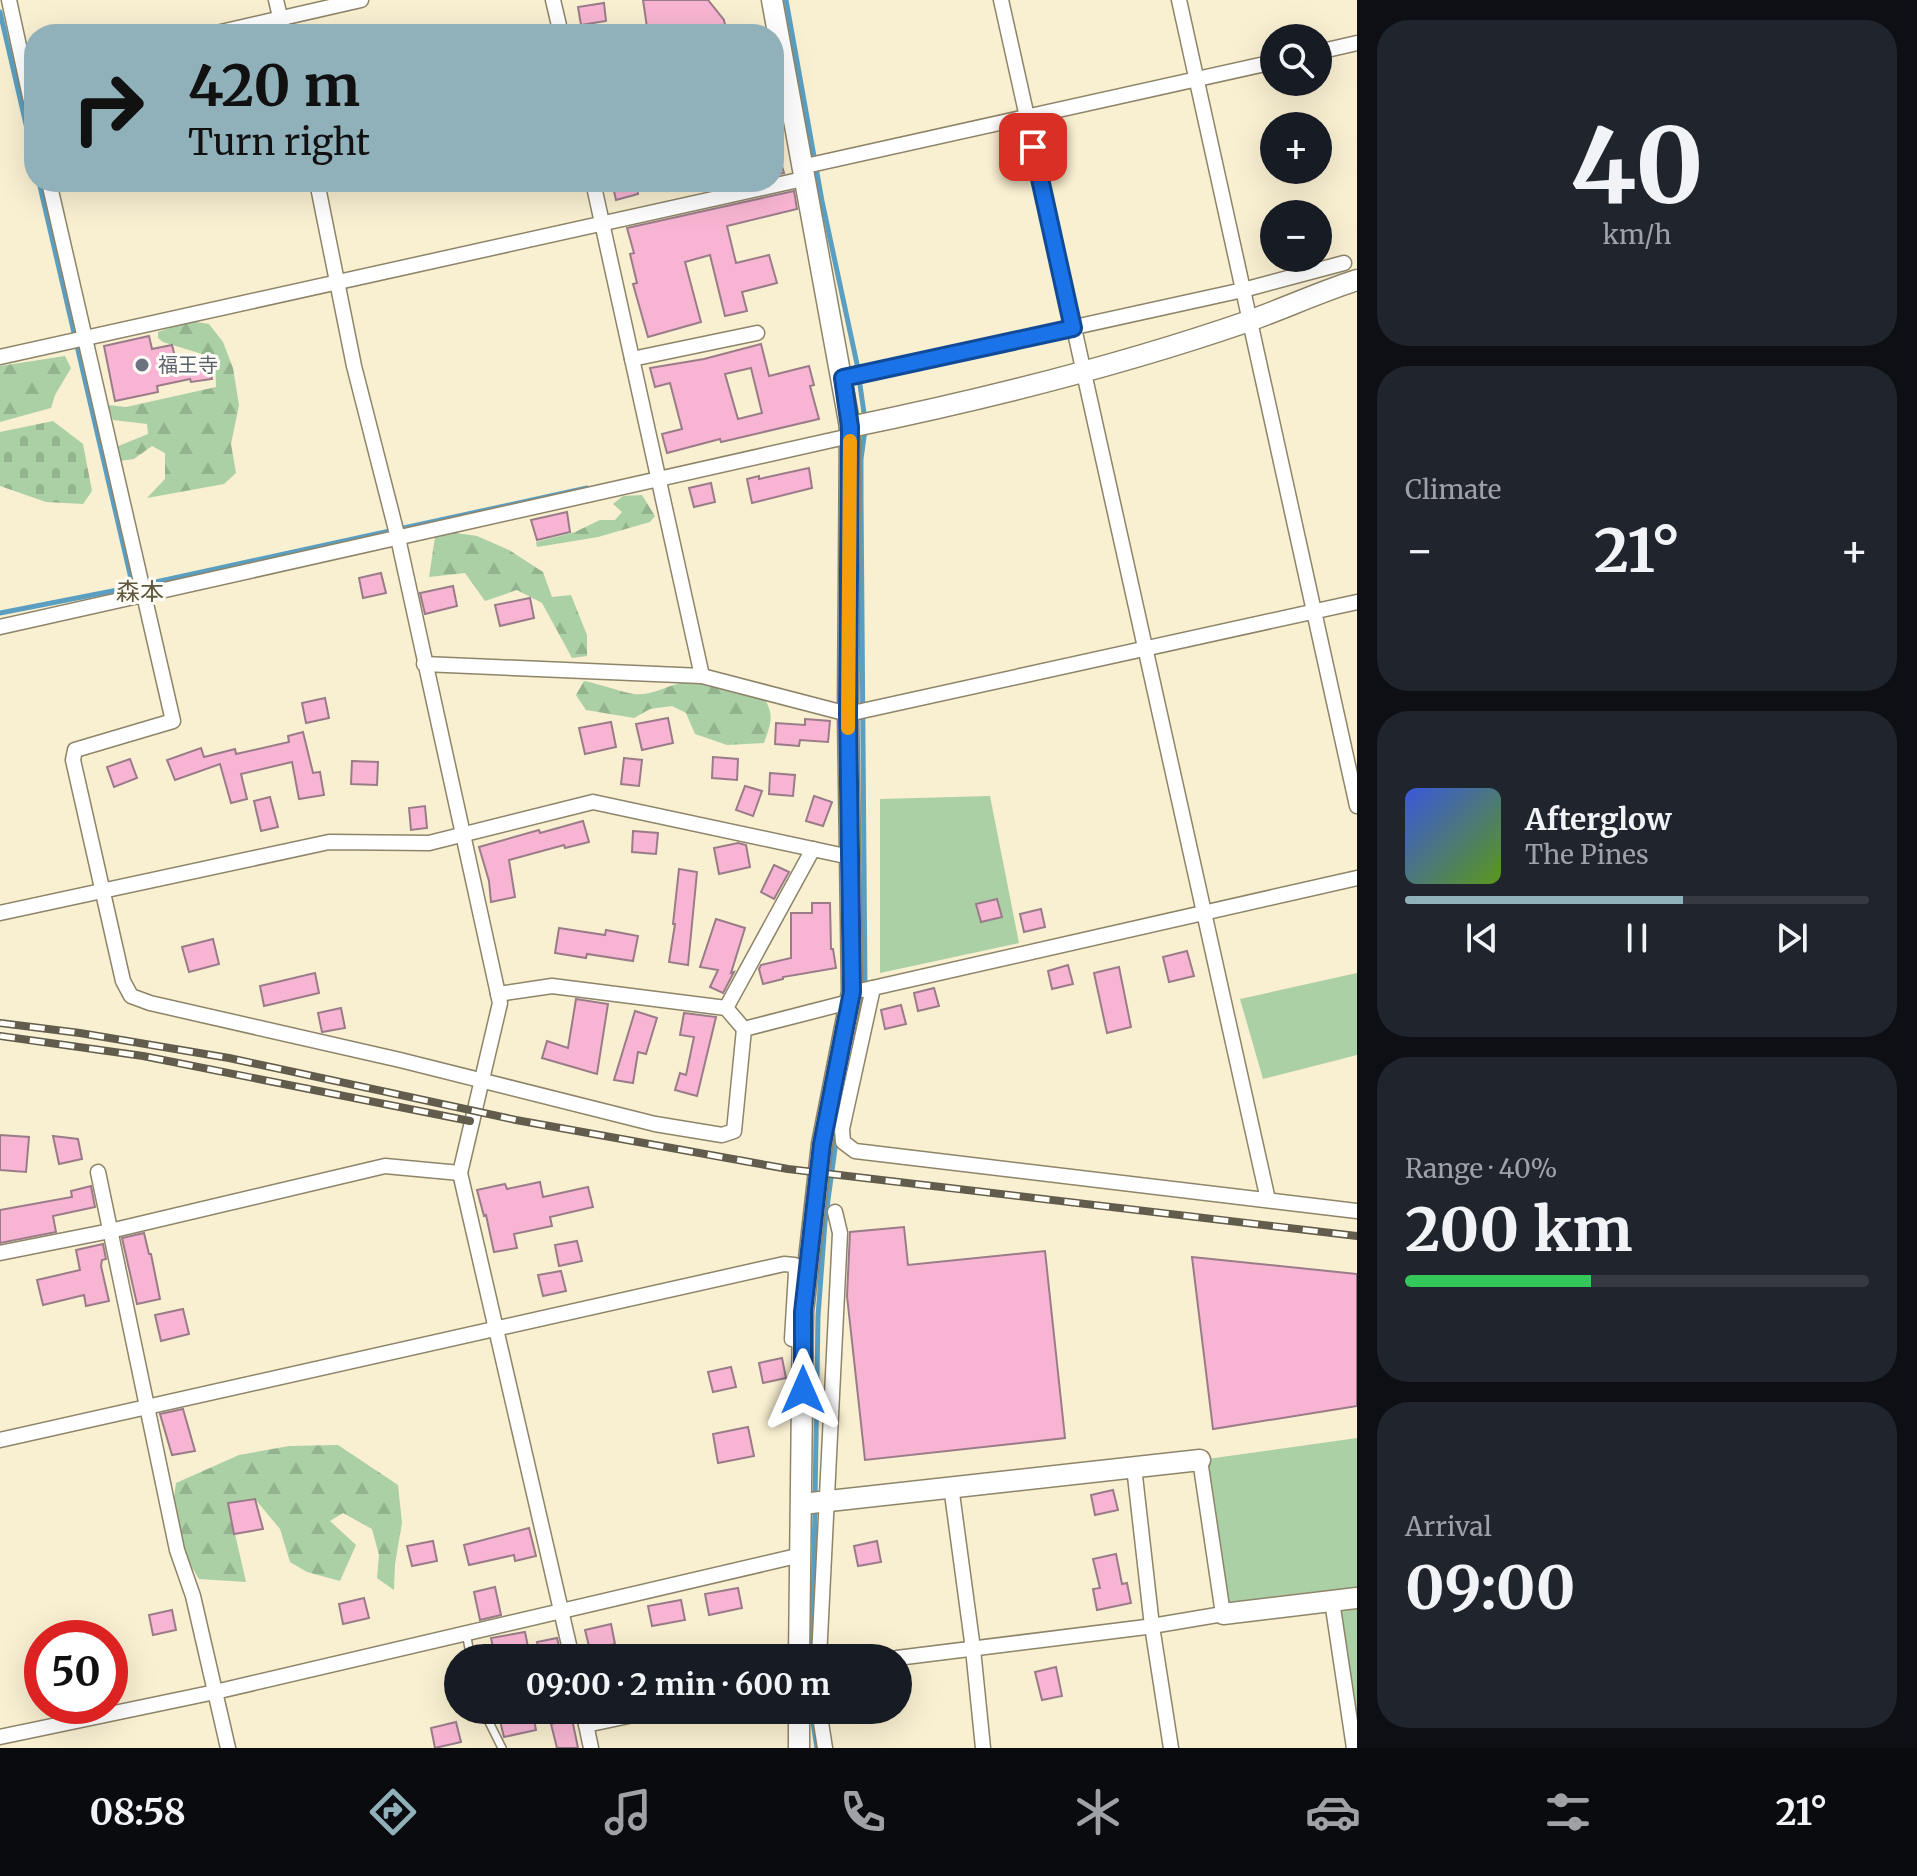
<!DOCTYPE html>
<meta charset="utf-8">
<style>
:root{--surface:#171b24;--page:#20242c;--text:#f1f3f6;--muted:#9ea1a6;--line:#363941;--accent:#90b1ba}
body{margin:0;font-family:Merriweather,"Noto Sans JP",serif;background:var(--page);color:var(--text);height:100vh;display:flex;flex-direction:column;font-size:30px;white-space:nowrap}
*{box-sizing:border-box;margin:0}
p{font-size:26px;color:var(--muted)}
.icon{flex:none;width:44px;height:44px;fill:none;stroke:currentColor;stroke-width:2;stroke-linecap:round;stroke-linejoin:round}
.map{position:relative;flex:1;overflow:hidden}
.drawer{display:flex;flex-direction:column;gap:20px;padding:20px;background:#0d0f14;width:560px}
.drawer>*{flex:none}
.top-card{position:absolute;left:24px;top:24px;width:760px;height:168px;border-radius:32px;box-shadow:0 8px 32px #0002;background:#90b1ba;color:#111;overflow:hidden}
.controls{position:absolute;left:1260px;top:24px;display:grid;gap:16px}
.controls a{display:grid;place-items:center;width:72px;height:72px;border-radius:50%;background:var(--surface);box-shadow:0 8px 32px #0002;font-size:40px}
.speed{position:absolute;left:24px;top:1620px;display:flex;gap:16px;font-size:40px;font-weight:700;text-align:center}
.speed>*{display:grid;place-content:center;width:104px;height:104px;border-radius:50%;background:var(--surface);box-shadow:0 8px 32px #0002;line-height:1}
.speed .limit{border:12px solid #d22;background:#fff;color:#111}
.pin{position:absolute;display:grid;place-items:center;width:68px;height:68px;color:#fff;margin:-34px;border-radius:16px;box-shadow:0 4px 12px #0006}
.me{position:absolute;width:88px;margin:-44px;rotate:0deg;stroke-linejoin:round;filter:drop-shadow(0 0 6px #0008)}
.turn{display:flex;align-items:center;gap:28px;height:168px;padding:0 32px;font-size:36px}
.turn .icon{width:104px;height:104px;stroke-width:2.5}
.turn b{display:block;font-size:56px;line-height:68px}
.big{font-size:60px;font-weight:700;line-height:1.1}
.drawer .card{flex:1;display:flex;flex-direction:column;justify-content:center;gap:12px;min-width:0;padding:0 28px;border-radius:32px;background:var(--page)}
.drawer .dial{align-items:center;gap:0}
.dial b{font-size:104px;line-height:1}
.song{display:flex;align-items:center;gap:24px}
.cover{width:96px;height:96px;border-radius:12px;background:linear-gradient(135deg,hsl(230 70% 55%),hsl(90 70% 35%))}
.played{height:8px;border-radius:4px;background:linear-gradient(90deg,var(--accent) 60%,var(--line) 60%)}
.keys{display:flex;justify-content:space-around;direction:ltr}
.heat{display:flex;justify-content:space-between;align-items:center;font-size:44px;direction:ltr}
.charge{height:12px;border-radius:6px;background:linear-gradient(90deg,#34c759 40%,var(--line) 0)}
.trip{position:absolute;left:444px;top:1644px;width:468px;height:80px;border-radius:40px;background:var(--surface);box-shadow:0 8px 32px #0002;font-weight:700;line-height:80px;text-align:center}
.menu{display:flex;height:128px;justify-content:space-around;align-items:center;background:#090b0e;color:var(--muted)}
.menu .icon{width:56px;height:56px}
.menu .current{color:var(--accent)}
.menu b{font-size:36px;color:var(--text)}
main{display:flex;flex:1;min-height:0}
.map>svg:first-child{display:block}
</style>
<main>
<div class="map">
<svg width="1357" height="1748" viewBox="0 0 1357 1748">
<defs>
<pattern id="forest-firs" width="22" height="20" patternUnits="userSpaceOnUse" patternTransform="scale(2)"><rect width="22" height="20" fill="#abd0a6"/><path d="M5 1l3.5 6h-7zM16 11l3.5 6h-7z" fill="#93b38f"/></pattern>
<pattern id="cemetery-stones" width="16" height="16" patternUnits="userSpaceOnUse" patternTransform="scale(2)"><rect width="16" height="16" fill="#abd0a6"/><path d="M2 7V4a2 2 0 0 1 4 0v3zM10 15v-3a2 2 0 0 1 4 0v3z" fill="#93b38f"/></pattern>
</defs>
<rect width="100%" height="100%" fill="#f9efd1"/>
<g fill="#abd0a6">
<polygon points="990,796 1019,943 880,973 880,799"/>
<polygon points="1357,973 1357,1055 1263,1079 1240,999"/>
<polygon points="1357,1438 1357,1590 1223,1614 1200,1460"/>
<polygon points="1357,1598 1357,1748 1332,1601"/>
</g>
<g fill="url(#forest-firs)">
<polygon points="190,321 209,324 223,342 233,368 239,405 231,444 236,473 224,484 147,498 165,479 165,453 152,446 134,459 119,461 116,447 148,434 147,424 113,420 108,405 126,407 216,387 215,354 202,354 163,342 158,338 158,332"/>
<polygon points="65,356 71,368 55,395 51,408 0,422 0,366"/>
<polygon points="642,495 655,516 650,522 598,537 537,547 536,542 575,532 600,520 615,520 622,512 613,504 623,496"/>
<polygon points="436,530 477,536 509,550 543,572 552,597 571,595 587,635 587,656 572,658 542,603 517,590 485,601 465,573 429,577"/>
<path d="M584,681C601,684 617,691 634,694C649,696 663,688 677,684C702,678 734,687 760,691C774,713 773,718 764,743L727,745L695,734L686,713L672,706L650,709L634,718L586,710L576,695Z"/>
<polygon points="338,1445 398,1485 402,1523 395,1564 394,1590 377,1578 379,1555 372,1529 343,1513 330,1521 356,1545 340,1581 307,1572 290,1562 280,1529 255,1499 236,1502 230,1512 246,1582 199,1579 179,1545 171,1519 176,1483 239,1455 289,1446"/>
</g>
<polygon fill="url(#cemetery-stones)" points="53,421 83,444 92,491 83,504 46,502 0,486 0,432"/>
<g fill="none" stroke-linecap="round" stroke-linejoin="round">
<g stroke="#5a9fc1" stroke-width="5">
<polyline points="786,0 822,201 857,364 865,420"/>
<polyline points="0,12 34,159"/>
<polyline points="39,182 133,587"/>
<polyline points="0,613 133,587 587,488"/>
<polyline points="865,987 861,497 861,459 865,430"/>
<polyline points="815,1499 818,1316 825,1222 837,1134"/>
<polyline points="812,1658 815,1509"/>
<polyline points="811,1710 817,1748"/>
</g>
</g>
<g fill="#f8b5d3" stroke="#9a7c89" stroke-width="2" fill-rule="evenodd">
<polygon points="643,0 708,0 724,20 727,34 648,34"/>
<polygon points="604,3 606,21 581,25 578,7"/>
<polygon points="774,152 778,152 784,173 774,175"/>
<polygon points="612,182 636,182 638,194 616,200"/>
<polygon points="794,191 797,209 727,226 736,263 769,255 777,283 742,292 747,311 725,316 710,255 685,262 701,322 648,337 633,284 637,283 630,254 634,253 627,228"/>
<polygon points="149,336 152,349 172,345 177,365 209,360 212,379 191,382 190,379 157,386 158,392 115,401 104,346"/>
<path d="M761,344L769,376L809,366L814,385L810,386L819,419L721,442L720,439L667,453L662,434L682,429L670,383L655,387L650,368L704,359ZM751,368L762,413L738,419L725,374Z"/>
<polygon points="809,468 812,488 752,503 747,479 759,476 759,479"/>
<polygon points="711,483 715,502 694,507 689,488"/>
<polygon points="567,512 570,532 537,540 531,520"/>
<polygon points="381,573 386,593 363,598 359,578"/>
<polygon points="453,586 457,606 425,614 420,593"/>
<polygon points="530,598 534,618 500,626 495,605"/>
<polygon points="325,698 329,718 306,723 302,703"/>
<polygon points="668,718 673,743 642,750 636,724"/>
<polygon points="805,719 830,721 828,742 800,740 799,746 775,744 776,723 805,725"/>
<polygon points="611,722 616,747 585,754 579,728"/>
<polygon points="303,732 313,773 320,772 324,795 299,799 292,762 241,774 247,799 231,803 220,764 175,780 167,760 201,748 204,757 235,749 236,754 289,742 288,736"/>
<polygon points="713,757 738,759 737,780 712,778"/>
<polygon points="624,758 642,760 639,786 621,784"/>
<polygon points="130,759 137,778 114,787 107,767"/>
<polygon points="352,761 378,762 377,785 351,784"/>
<polygon points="770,773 795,775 793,796 769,794"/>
<polygon points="745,786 762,791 753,816 736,810"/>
<polygon points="814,796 832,802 823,826 806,821"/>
<polygon points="270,797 278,827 261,831 254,801"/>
<polygon points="425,806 427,828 411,830 409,808"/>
<polygon points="583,821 589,842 565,848 564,845 509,860 515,897 491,902 489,881 479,847 539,830 540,833"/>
<polygon points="633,831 658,833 656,854 632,852"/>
<polygon points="738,843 746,845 750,867 719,874 714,848"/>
<polygon points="774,865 789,872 774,899 761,892"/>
<polygon points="679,869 697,872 688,965 669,962 675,924 673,924"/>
<polygon points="997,899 1002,917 981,922 976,904"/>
<polygon points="812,903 830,903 831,949 833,949 836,968 783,977 783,979 763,984 759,969 761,965 791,958 791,913 812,913"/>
<polygon points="1041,909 1045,927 1024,932 1020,914"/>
<polygon points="716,919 745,928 731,973 734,972 723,993 710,987 718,970 700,967"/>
<polygon points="559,928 605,935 606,930 638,936 633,961 587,954 586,958 555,953"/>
<polygon points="213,939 219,964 189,972 182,947"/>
<polygon points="1187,951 1194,976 1169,982 1163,957"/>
<polygon points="1068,965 1073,984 1052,989 1048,971"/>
<polygon points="1119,967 1131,1027 1107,1033 1094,973"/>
<polygon points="315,973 319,993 264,1006 260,986"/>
<polygon points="934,988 939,1006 918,1011 914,993"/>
<polygon points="576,999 608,1004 597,1074 542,1058 547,1041 568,1048"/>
<polygon points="901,1005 906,1024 885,1029 881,1010"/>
<polygon points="341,1008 345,1028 322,1032 318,1013"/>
<polygon points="635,1011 657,1018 646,1054 638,1052 633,1083 614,1080"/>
<polygon points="684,1013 716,1017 697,1096 675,1090 680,1073 686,1075 694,1037 680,1035"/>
<polygon points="0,1135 29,1137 26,1172 0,1170"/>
<polygon points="53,1136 78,1139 82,1159 59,1164"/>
<polygon points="540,1182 543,1197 588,1187 593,1207 550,1217 552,1226 514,1234 517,1248 494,1252 486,1215 484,1216 477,1190 505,1184 507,1189"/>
<polygon points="91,1186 95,1207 53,1216 56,1232 0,1243 0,1210 72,1197 71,1191"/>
<polygon points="904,1227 908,1265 1045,1251 1065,1438 865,1460 847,1296 850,1232"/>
<polygon points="144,1233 149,1254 151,1254 160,1299 137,1304 122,1238"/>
<polygon points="577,1241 582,1261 559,1266 555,1245"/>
<polygon points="103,1244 106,1259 102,1260 101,1266 109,1301 86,1306 84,1295 43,1305 37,1280 80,1270 76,1250"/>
<polygon points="1192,1257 1357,1274 1357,1406 1213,1429"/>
<polygon points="561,1271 566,1291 543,1296 538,1275"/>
<polygon points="183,1309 189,1334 161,1341 155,1315"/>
<polygon points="782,1358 786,1378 763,1383 759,1363"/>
<polygon points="731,1367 736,1387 713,1392 708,1372"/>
<polygon points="183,1409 195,1451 172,1455 160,1414"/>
<polygon points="748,1427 754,1456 718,1463 713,1434"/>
<polygon points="1113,1490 1118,1510 1095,1515 1091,1495"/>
<polygon points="255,1499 263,1529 234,1534 228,1503"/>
<polygon points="529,1528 536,1556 515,1561 514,1555 469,1565 464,1545"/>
<polygon points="433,1541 437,1561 412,1566 407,1546"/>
<polygon points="877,1541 881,1562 858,1566 854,1546"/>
<polygon points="1116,1554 1122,1584 1127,1583 1131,1603 1097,1610 1093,1589 1100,1588 1093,1559"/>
<polygon points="495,1587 501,1615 480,1620 474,1592"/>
<polygon points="738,1588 742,1608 709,1615 705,1594"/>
<polygon points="364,1598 369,1618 343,1624 339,1604"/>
<polygon points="681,1600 685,1620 652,1626 648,1606"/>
<polygon points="172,1610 176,1630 153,1635 149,1615"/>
<polygon points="611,1624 615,1644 590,1650 585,1630"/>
<polygon points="525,1632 529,1652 495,1658 491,1638"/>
<polygon points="557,1638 562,1658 541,1658 537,1642"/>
<polygon points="1056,1667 1062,1696 1042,1700 1035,1672"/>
<polygon points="532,1710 536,1730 504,1737 499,1717"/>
<polygon points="572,1719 578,1748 557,1748 551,1724"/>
<polygon points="456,1722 461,1742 435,1748 431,1728"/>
</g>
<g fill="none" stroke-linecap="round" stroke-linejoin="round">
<g stroke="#8d8469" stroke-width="10">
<g id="lane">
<polyline points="466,1633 471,1658"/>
<polyline points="483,1710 502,1748"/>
</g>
</g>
<g stroke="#8d8469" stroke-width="17">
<g id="street">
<polyline points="9,0 34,115"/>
<polyline points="276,0 284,34"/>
<polyline points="553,0 561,34"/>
<polyline points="1001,0 1268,1200"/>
<polyline points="1179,0 1357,806"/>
<polyline points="212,34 361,0"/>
<polyline points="1318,52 1357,43"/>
<polyline points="801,167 1274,62"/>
<polyline points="49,182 173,721 75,750 73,760 123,981 131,996 150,1003 400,1060 655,1124 722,1135 734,1131 744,1029 849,1002"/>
<polyline points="317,182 354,366 398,538 500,1003 460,1173 572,1658"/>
<polyline points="593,182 702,676"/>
<polyline points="0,357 803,179"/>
<polyline points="632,359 757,333"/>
<polyline points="843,378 1243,290 1344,263"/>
<polyline points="0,627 850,436"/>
<polyline points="424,664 702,676 848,714 1357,602"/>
<polyline points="0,913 329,842 429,843 593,802 850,857"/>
<polyline points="873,988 842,1129 843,1142 855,1151 1357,1211"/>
<polyline points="864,990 1357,878"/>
<polyline points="498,994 552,986 726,1008 744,1029"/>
<polyline points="726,1008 813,849"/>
<polyline points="98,1172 177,1550 193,1596 228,1748"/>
<polyline points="0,1253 110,1231 385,1166 460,1173"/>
<polyline points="0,1440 784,1264 794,1265 796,1273 792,1339 803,1342"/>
<polyline points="1134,1467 1152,1626 1171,1748"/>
<polyline points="951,1486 973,1649 983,1748"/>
<polyline points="1332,1601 1354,1748"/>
<polyline points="819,1658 840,1233 835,1212"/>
<polyline points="897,1658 1146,1627 1223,1614 1200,1460"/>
<polyline points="583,1710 591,1748"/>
<polyline points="819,1710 825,1748"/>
<polyline points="586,1725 657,1710"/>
<polyline points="0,1737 215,1692 801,1555"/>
</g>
</g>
<g stroke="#8d8469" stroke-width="23">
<g id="secondary">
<polyline points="772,0 850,427 848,714 852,992 822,1144 803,1312 799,1658"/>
<path d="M850,427C986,399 1119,366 1249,321C1285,308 1320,292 1357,280"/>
<polyline points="802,1504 1200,1460"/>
<polyline points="1223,1614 1357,1598"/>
<polyline points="799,1748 799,1710"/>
</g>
</g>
<use href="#lane" stroke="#fff" stroke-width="7"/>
<use href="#street" stroke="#fff" stroke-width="14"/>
<use href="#secondary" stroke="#fff" stroke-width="20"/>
<g stroke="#615c4c" stroke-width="8">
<g id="rail">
<polyline points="0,1023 80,1033 229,1058 516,1120 788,1169 1357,1236"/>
<polyline points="0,1036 143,1056 470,1121"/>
</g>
</g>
<use href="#rail" stroke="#fefdf7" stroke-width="5" stroke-dasharray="15" stroke-linecap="butt"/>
</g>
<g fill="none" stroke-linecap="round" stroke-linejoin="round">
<g stroke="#114b97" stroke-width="20">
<polyline id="route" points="803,1390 803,1312 822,1144 852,992 848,714 850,427 843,378 1073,328 1033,147"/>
</g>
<use href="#route" stroke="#1a73e8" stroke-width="14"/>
<polyline stroke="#f59e0b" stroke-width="14" points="848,728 850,441"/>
</g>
<circle fill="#6b7280" stroke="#fefdf7" stroke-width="3" cx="142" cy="365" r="8"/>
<g text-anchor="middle" stroke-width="6" stroke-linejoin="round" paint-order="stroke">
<g font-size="20" fill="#5b616d" stroke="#fefdf7" text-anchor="start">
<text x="158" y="372">福王寺</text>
</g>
<g font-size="24" fill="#5f573d" stroke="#fefdf7">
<text x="140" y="600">森本</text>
</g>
</g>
</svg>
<div class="controls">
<a><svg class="icon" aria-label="search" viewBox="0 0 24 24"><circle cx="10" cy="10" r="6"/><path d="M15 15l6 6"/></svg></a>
<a>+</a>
<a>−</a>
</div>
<div class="speed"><div class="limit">50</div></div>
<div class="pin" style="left:1033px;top:147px;background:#d93025"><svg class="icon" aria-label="arrive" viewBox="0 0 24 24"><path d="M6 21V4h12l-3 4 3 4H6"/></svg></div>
<svg class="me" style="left:803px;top:1390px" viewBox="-20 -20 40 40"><path d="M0-17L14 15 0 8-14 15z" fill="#1a73e8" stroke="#fff" stroke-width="4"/></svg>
<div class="trip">09:00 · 2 min · 600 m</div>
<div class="top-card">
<div class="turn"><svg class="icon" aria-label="right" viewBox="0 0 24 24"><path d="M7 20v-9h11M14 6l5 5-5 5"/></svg><div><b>420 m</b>Turn right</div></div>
</div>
</div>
<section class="drawer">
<div class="card dial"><b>40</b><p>km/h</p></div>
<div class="card"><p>Climate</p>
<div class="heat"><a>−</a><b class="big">21°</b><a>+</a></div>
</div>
<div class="card">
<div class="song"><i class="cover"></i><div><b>Afterglow</b><p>The Pines</p></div></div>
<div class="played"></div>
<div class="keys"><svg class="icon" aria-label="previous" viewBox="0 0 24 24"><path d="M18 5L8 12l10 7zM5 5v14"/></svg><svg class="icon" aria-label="pause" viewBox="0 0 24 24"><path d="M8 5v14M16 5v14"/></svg><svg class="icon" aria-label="next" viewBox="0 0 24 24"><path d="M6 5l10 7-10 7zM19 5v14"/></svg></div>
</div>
<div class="card"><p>Range · 40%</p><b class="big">200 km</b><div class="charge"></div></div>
<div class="card"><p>Arrival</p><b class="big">09:00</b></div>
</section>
</main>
<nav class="menu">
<b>08:58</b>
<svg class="icon current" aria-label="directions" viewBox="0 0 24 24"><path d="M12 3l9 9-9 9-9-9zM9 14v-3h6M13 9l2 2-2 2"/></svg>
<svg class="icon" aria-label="music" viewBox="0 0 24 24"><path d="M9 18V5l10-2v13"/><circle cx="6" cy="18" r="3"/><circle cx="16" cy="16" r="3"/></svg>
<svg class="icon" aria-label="phone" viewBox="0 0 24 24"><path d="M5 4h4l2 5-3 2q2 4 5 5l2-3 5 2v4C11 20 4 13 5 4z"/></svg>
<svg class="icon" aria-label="climate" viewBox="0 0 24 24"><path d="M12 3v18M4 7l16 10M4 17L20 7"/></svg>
<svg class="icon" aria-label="car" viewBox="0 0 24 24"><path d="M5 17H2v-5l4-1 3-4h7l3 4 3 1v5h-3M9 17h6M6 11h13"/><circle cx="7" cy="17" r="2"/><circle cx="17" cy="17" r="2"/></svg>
<svg class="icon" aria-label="filters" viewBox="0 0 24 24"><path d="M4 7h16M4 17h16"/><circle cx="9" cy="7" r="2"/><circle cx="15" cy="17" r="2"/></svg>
<b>21°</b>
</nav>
